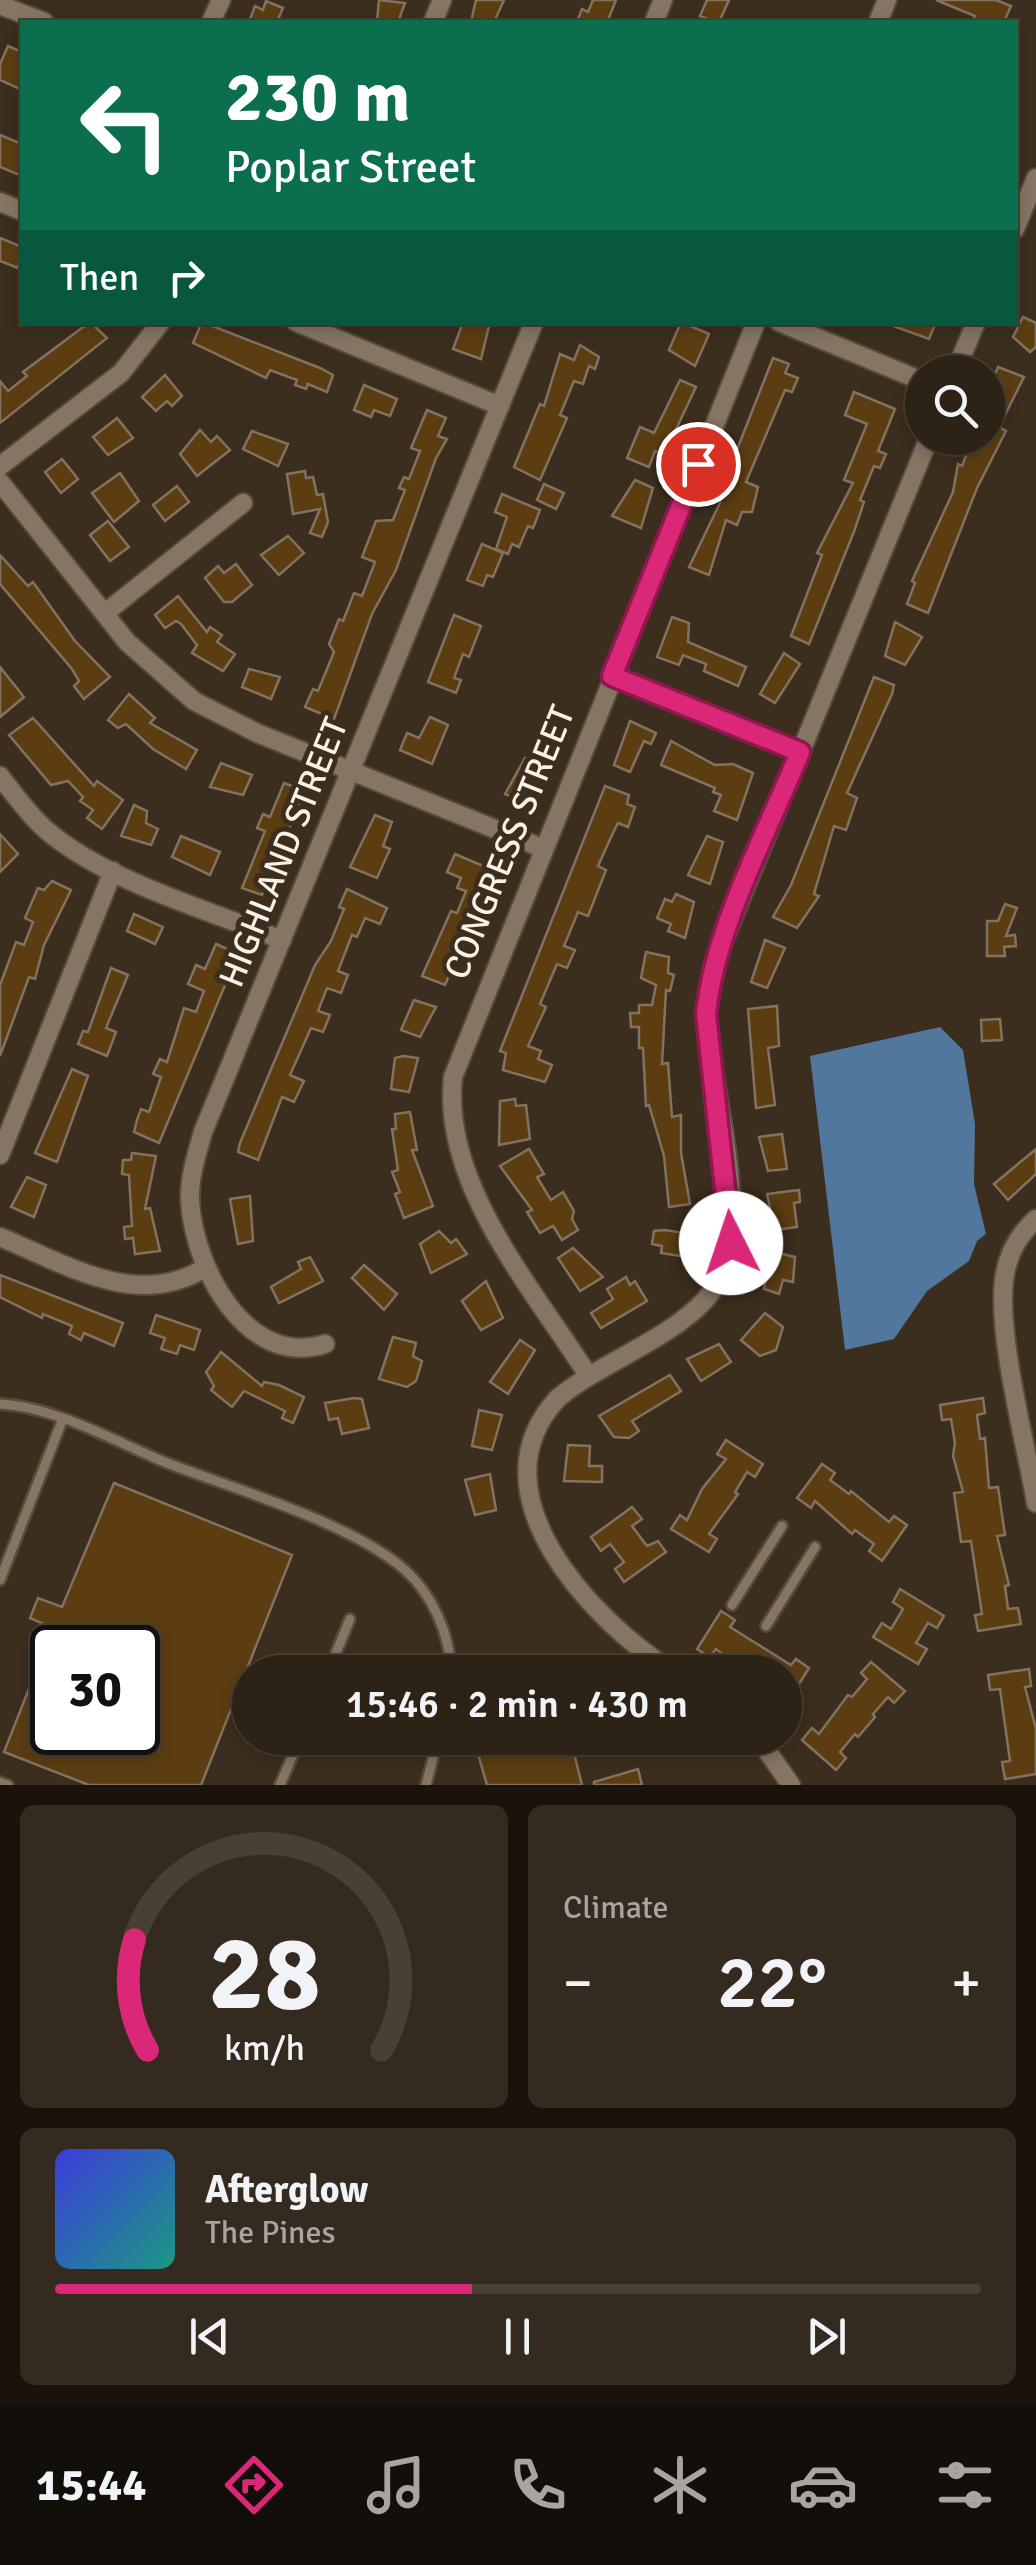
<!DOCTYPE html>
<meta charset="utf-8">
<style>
:root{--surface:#2d2216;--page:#352a1f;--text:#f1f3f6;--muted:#a7a4a1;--line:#483f35;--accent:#db2777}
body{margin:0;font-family:Signika,sans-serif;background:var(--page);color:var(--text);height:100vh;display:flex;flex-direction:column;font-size:38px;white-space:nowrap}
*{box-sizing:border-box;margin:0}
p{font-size:32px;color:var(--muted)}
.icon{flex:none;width:55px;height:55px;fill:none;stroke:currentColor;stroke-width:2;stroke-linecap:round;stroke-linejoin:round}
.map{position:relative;height:1785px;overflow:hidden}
.side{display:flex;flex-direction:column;gap:20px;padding:20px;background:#19130c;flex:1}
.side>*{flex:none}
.top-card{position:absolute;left:20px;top:20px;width:998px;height:305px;border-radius:0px;box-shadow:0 5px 15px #0003,0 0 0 2px var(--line);background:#0b6e4f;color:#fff;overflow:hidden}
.tools{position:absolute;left:905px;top:355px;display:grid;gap:20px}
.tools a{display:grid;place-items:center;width:100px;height:100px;border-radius:50%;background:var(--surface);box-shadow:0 5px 15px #0003,0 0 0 2px var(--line);font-size:50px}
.speed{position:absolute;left:30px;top:1625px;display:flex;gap:20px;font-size:50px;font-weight:700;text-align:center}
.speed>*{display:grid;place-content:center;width:130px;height:130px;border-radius:50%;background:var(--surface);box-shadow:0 5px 15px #0003,0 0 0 2px var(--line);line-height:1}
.speed .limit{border:5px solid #111;border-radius:15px;background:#fff;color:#111}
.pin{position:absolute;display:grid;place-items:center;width:85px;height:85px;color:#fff;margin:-42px;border:5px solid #fff;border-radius:50%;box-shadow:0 2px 10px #0007}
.me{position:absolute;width:110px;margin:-55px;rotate:356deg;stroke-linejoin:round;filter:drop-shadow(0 0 8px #0008)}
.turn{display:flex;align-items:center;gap:35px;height:210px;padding:0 40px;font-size:45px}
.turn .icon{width:130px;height:130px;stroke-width:2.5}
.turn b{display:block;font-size:70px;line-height:85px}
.then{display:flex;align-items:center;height:95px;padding:0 40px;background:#0003;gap:20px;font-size:38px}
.big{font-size:75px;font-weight:600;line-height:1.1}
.side .tile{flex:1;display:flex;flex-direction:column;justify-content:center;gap:15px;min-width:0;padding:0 35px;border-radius:15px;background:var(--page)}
.side .dial{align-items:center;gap:0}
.dial svg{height:260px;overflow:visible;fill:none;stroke:var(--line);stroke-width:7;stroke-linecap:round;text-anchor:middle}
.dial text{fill:var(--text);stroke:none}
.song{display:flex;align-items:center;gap:30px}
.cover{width:120px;height:120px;border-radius:15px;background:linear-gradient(135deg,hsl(240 70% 55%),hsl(170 70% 35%))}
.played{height:10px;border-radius:5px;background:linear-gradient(90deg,var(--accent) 45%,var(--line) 45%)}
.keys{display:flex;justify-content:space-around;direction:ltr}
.heat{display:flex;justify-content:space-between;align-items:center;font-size:55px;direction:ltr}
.side .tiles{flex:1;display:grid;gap:20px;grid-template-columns:1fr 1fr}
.tile:last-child{grid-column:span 2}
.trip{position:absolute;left:232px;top:1655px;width:570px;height:100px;border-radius:50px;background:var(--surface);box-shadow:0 5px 15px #0003,0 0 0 2px var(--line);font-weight:600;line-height:100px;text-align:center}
.menu{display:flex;height:160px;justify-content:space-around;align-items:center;background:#120e09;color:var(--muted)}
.menu .icon{width:70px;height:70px}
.menu .on{color:var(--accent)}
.menu b{font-size:45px;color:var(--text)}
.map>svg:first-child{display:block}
</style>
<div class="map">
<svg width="1036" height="1785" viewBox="0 0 1036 1785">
<rect width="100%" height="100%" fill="#3c2e1e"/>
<polygon fill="#52779c" points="940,1027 963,1050 975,1124 974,1184 986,1234 977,1241 969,1261 927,1291 894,1339 845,1350 810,1056"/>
<g fill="#5c3d12" stroke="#827260" stroke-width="2.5" fill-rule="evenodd">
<polygon points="379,0 405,3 398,22 377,22"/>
<polygon points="476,0 504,0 494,22 471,22"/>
<polygon points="593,0 616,0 608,20 614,22 578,19 582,9 588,12"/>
<polygon points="707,0 729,0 719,22 706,22 708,19 700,16"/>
<polygon points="936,0 996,0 1011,6 1004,22 972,22 975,16"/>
<polygon points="266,1 283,8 277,22 249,22 255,6 263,10"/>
<polygon points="8,46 22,52 22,90 0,80 0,64"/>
<polygon points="0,135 22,144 22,176 0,167"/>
<polygon points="0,238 22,247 18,268 0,261"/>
<polygon points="1023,317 1036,323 1036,347 1030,352 1013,337"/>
<polygon points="90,322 107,338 0,423 0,381 8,391 27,376 23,372"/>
<polygon points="202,322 320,368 333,375 327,392 308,384 306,389 295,385 297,380 270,370 266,378 193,343"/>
<polygon points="463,322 490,322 481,359 453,349"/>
<polygon points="681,322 709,334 695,366 669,350"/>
<polygon points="882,322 936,322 929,339"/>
<polygon points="580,345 599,357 595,369 589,366 583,384 574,381 560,415 567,418 540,480 514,467 540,404 544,406 560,354 574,360"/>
<polygon points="773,358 789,364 785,373 798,378 792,392 785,390 746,482 758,487 752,512 742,512 737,525 726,520 709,575 689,567 720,503 720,493"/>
<polygon points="998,367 1024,377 999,427 1006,431 977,488 928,613 907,604 915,583 912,581 953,492 958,464 962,466 973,438 988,438 988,409 994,393 988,391"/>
<polygon points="165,375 182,396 172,406 167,401 156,411 142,397"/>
<polygon points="680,380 696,387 671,440 676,442 670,457 655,451 649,467 627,458 640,427 654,433"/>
<polygon points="364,385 397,399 390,416 374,410 371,417 354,410"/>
<polygon points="854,392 895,409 878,451 886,454 880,468 874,466 860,500 864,502 855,529 809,644 791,636 822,555 817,553 853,483 844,480 867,424 845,415"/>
<polygon points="427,410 446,418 438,436 447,439 436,458 396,570 372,614 334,719 305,707 313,689 318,691 334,652 329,644 339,619 343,621 354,593 362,596 375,562 362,557 376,521 393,520 405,490 399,488 404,477 409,479 420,451 411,448"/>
<polygon points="117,418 133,438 108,455 93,437"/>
<polygon points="200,430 211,442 217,436 230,450 197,476 180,454"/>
<polygon points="252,431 288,444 278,466 243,449"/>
<polygon points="62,459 78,479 61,493 45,472"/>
<polygon points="305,471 306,478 313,477 317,495 323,494 328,522 322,537 310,533 320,509 293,514 287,474"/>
<polygon points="120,473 139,501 114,522 92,493"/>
<polygon points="635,480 653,488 641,528 612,516"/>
<polygon points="544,484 564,493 556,509 537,500"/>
<polygon points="177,486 189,502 165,521 153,505"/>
<polygon points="502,494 540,510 533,528 528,526 519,547 512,544 508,554 496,549 507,517 495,512"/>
<polygon points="108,521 129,547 110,561 90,535"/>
<polygon points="288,536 304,553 279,575 261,555"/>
<polygon points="482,544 503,553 493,577 487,575 483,586 467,580"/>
<polygon points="0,555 28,586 33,582 75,641 110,677 84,699 74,686 79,681 72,669 0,584"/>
<polygon points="236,564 252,585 232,602 224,602 205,578 218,566 224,573"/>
<polygon points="178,596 207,632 210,627 222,635 217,642 235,654 223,671 192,653 197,645 181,624 176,621 165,628 155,615"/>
<polygon points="454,615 481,626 469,657 463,654 454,678 461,680 456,693 428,682"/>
<polygon points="672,617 689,623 688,642 746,667 738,686 704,671 706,664 683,655 679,665 657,657"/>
<polygon points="895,622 922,637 905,665 885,656"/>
<polygon points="784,653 800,664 775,703 760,694"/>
<polygon points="0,667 24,697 0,717"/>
<polygon points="249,669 280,677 271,699 242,687"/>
<polygon points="874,677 894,685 892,694 847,793 857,798 846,830 834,826 814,894 819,896 797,928 773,917 791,885"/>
<polygon points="129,694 155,718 150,723 197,750 186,769 153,749 126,724 118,728 108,720"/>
<polygon points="430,717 448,725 432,764 400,750 407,733 419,738"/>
<polygon points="33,718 94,786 97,781 123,800 102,829 87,818 93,810 80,801 83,797 68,781 51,785 9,735"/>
<polygon points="630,721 656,733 651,744 644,741 630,772 614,765"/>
<polygon points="671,741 715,765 733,764 753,773 737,820 714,811 721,795 713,792 715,788 661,765"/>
<polygon points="525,758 540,764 535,776 540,778 525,802 505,794"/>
<polygon points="221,763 252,775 243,795 210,787"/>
<polygon points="284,783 305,791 262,895 242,888 265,831 257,828 263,814 270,817"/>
<polygon points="605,786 629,795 627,804 635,807 628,827 618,823 612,835 598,866 606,870 588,916 578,912 564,946 575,950 567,968 557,964 540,1004 546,1007 528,1046 541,1051 538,1059 552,1065 545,1082 503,1070 506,1053 500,1051"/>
<polygon points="134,805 147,811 146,823 158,829 151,845 121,836"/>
<polygon points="375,815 392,822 383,846 390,849 377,878 350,867"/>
<polygon points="0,834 18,854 0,872"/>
<polygon points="181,836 220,852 210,875 172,857"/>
<polygon points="707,836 723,842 710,884 688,875"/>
<polygon points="455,854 495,871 445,985 422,976 451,911 457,913 466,891 457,888 461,878 447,872"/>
<polygon points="52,881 71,890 44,945 35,979 29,977 0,1056 0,985 16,942 24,945 33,922 25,918 38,888 44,890"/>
<polygon points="347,889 387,908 380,924 365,918 357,937 352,935 338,971 348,975 341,993 327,988 318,1011 330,1015 323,1032 311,1028 290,1075 304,1081 294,1102 282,1097 258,1160 238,1152 240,1143 315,965 331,941 344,909 339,907"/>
<polygon points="676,894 694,902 685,938 668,931 671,924 657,918 665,899 672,902"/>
<polygon points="1005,904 1017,908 1006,936 1015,935 1016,946 1004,947 1005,956 987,956 987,921 998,921"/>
<polygon points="134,914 163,927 155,944 127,931"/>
<polygon points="765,940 785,948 767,988 751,982"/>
<polygon points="216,944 234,952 229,965 233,966 159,1143 134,1132 137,1120 141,1109 149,1112 161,1077 153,1074 160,1059 167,1062 184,1008 196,1012 204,991 188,984 196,965 205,969"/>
<polygon points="646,952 669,957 668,973 674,975 670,991 666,990 662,1064 668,1063 672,1117 681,1115 681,1153 690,1204 669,1207 664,1156 649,1105 646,1106 643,1048 639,1048 639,1027 631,1027 630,1013 639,1013 639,1005 652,1005 656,985 641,978"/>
<polygon points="111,968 128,975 106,1028 116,1032 107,1056 78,1044 83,1031 88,1032"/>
<polygon points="414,1000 436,1007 420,1037 401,1030"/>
<polygon points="777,1006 779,1046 768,1048 775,1105 756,1108 748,1009"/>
<polygon points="1000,1019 1002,1040 982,1041 981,1020"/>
<polygon points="403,1056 418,1058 409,1092 391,1089 395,1058"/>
<polygon points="72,1069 88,1076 57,1162 35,1153"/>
<polygon points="515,1099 516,1106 526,1105 530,1139 499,1145 500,1101"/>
<polygon points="410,1112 417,1150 412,1150 433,1206 404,1218 395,1194 400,1192 392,1172 398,1170 392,1129 396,1129 395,1114"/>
<polygon points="782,1134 787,1169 768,1171 759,1137"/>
<polygon points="529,1149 544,1174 537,1177 551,1200 563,1192 574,1211 572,1219 578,1230 562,1240 553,1226 540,1233 527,1212 532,1210 500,1166"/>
<polygon points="1036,1149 1036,1174 1008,1200 994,1184"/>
<polygon points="132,1153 156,1156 145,1209 150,1208 160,1251 135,1254 133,1238 125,1239 124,1227 132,1226 129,1175 122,1174 123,1160 131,1160"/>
<polygon points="27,1177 46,1185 34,1217 11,1207"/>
<polygon points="799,1190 800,1202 794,1203 797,1227 775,1230 767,1194"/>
<polygon points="250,1196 253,1241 238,1244 230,1199"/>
<polygon points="664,1230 692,1234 693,1258 661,1253 662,1246 652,1244 654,1231"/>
<polygon points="439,1231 451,1243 456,1239 467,1254 431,1273 420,1244"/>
<polygon points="573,1248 603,1277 580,1291 558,1258"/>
<polygon points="771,1251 795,1257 793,1282 783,1280 779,1294 764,1289"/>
<polygon points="310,1257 323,1281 279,1303 271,1287 301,1269 298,1262"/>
<polygon points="364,1265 397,1294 384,1310 352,1278"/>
<polygon points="0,1275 123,1323 114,1346 84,1333 81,1340 69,1334 72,1326 43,1314 42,1318 0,1297"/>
<polygon points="626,1277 630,1285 635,1281 647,1301 601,1328 591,1313 613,1299 607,1289"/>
<polygon points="486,1281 503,1318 481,1330 462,1301"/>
<polygon points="765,1313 783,1327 776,1350 760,1356 741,1340"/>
<polygon points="156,1315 200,1330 194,1350 180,1345 177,1354 161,1349 165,1338 150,1333"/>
<polygon points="393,1337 416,1343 413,1356 422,1361 416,1381 407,1387 379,1379"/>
<polygon points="520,1340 535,1350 508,1394 490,1382"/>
<polygon points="719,1344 731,1362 701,1381 687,1359"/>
<polygon points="221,1352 262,1386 264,1382 279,1385 304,1397 293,1423 282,1418 285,1411 244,1391 232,1407 211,1390 214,1386 206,1372"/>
<polygon points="670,1375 681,1391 632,1421 639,1431 629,1438 614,1437 599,1416"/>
<polygon points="354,1398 362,1399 369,1428 342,1434 338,1418 329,1420 325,1403"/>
<polygon points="983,1398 985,1413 977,1415 980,1439 985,1438 989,1488 998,1487 1000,1501 1005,1535 997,1536 1009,1585 1005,1586 1008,1609 1018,1608 1021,1624 978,1631 975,1615 982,1614 971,1541 961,1542 954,1493 963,1492 953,1456 955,1443 951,1419 942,1420 940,1405"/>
<polygon points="479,1410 502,1415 492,1450 472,1446"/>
<polygon points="726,1440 763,1464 755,1477 747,1472 735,1492 738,1494 709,1534 717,1539 709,1552 671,1529 680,1515 687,1520 702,1489 726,1459 717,1454"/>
<polygon points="568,1445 590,1446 589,1466 602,1466 602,1482 564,1481"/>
<polygon points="822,1464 835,1473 830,1480 849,1494 851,1491 889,1522 894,1516 907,1525 882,1561 869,1551 874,1544 855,1530 852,1534 815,1501 811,1508 797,1498"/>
<polygon points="490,1474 496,1510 475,1515 465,1480"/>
<path d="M114,1483L292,1555L201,1785H89L4,1752L53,1628L30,1618L38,1598L62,1607ZM52,1648H138V1732H52Z"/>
<polygon points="632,1507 642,1519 632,1526 647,1546 658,1541 666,1552 624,1582 615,1569 624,1562 610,1544 601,1551 591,1537"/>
<polygon points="900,1589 944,1616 937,1628 928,1623 916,1643 927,1649 918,1664 873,1637 882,1623 891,1629 903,1609 893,1602"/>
<polygon points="721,1611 735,1620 730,1627 791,1665 796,1659 809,1668 785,1706 785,1672 745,1672 716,1649 710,1657 697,1649"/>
<polygon points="871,1662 905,1691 894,1703 888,1697 873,1714 875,1717 858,1737 855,1734 840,1752 846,1758 836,1770 802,1740 812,1728 819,1734 848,1695 852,1697 867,1679 861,1673"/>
<polygon points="1029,1669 1031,1686 1025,1687 1036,1729 1036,1774 1005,1779 1002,1762 1010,1761 1000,1689 990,1690 988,1675"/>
<polygon points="508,1738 556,1738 560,1753 573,1749 582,1785 487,1785 476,1747"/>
<polygon points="638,1769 642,1785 594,1785 594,1782"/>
</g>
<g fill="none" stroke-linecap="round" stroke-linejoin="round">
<g stroke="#564a3d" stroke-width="14">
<g id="service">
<path d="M0,1404C56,1407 116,1442 167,1463C234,1489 352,1523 405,1570C433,1595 450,1635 451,1672"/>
<polyline points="0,1580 62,1421"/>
<polyline points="732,1605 782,1526"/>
<polyline points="766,1626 815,1547"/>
<polyline points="328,1672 350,1619"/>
<polyline points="0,1782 8,1785"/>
<polyline points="280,1785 300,1738"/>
<polyline points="426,1785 438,1738"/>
</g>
</g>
<g stroke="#564a3d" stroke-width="22">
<g id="minor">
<polyline points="0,5 44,22"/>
<polyline points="211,22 221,0"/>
<polyline points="433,22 442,0"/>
<polyline points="654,22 663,0"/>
<polyline points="878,22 887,0"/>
<polyline points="0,202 22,211"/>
<polyline points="1015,229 1036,178"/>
<polyline points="296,322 500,406"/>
<polyline points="779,322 922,381"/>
<polyline points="955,372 976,322"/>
<polyline points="0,466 121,373 161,322"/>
<polyline points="0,482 127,642 194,701 257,733 542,848"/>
<polyline points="105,613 243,503"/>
<polyline points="612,676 801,752"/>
<path d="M0,776C14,794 28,814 45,829C106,882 207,909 282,940"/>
<polyline points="0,1155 113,871"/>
<path d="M1036,1219C1018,1235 1007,1256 1004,1280C997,1336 1026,1444 1036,1503"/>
<path d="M0,1237C66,1264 138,1311 206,1267"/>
<path d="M325,1344C246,1369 193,1266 190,1200C189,1177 197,1154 203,1132L534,322"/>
<path d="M588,1375C533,1289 441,1183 453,1077L756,322"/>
<path d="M673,1672C591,1620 470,1492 558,1398C602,1362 668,1340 705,1300C761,1239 710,1094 707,1017C706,999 710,982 714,964L929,438"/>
<polyline points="758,1738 791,1785"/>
</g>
</g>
<use href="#service" stroke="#857563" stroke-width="9"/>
<use href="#minor" stroke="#857563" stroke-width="18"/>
</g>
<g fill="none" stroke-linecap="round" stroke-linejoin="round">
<g stroke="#8e194d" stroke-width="25">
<path id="route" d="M698,464L612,676L800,752C767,833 715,927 706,1014L731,1243"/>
</g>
<use href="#route" stroke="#db2777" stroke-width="18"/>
</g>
<g text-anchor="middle" stroke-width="10" stroke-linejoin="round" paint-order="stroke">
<g font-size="35" fill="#f9f0e6" stroke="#3c2e1e">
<text transform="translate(509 842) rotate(-68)" y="12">CONGRESS STREET</text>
<text transform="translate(283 852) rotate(-68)" y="12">HIGHLAND STREET</text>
</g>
</g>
</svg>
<div class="tools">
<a><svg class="icon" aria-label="search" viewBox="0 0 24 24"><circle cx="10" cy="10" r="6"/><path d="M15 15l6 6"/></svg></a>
</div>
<div class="speed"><div class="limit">30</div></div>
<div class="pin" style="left:698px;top:464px;background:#d93025"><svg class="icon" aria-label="arrive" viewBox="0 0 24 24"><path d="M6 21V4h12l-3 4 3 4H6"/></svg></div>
<svg class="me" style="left:731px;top:1243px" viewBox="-20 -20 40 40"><circle r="19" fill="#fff"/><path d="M0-13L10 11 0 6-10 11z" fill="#db2777"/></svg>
<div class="trip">15:46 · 2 min · 430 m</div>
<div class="top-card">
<div class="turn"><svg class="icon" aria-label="left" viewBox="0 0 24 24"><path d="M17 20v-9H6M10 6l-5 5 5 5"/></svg><div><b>230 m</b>Poplar Street</div></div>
<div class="then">Then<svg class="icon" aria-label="right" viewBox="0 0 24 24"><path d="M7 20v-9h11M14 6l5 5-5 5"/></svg></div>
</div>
</div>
<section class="side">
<div class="tiles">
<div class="tile dial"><svg viewBox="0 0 100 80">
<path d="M14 69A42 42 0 1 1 86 69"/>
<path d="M14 69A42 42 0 0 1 10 35" stroke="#db2777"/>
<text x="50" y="56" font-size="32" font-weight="700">28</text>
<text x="50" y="72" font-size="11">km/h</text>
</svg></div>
<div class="tile"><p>Climate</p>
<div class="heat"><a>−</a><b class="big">22°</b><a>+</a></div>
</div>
<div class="tile">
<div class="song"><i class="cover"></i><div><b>Afterglow</b><p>The Pines</p></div></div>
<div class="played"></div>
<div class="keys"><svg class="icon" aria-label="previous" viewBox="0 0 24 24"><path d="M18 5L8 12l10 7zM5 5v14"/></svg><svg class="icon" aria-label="pause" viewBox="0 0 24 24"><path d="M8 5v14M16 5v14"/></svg><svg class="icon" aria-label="next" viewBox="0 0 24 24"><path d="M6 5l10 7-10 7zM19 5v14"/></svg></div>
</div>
</div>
</section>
<nav class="menu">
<b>15:44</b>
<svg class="icon on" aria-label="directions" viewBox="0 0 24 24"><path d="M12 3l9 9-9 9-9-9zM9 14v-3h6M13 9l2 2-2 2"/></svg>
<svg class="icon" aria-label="music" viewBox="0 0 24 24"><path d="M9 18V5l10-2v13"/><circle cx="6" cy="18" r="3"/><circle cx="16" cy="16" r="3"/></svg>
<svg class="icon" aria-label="phone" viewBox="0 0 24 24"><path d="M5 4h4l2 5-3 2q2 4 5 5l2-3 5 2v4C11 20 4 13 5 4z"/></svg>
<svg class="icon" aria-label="climate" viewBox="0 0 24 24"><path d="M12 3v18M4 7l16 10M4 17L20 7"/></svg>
<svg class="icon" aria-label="car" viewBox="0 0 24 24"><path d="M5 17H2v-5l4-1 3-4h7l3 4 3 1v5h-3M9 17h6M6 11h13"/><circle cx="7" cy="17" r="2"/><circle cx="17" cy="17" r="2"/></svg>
<svg class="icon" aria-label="filters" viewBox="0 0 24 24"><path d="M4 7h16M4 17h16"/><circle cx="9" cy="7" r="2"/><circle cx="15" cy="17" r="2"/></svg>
</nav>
